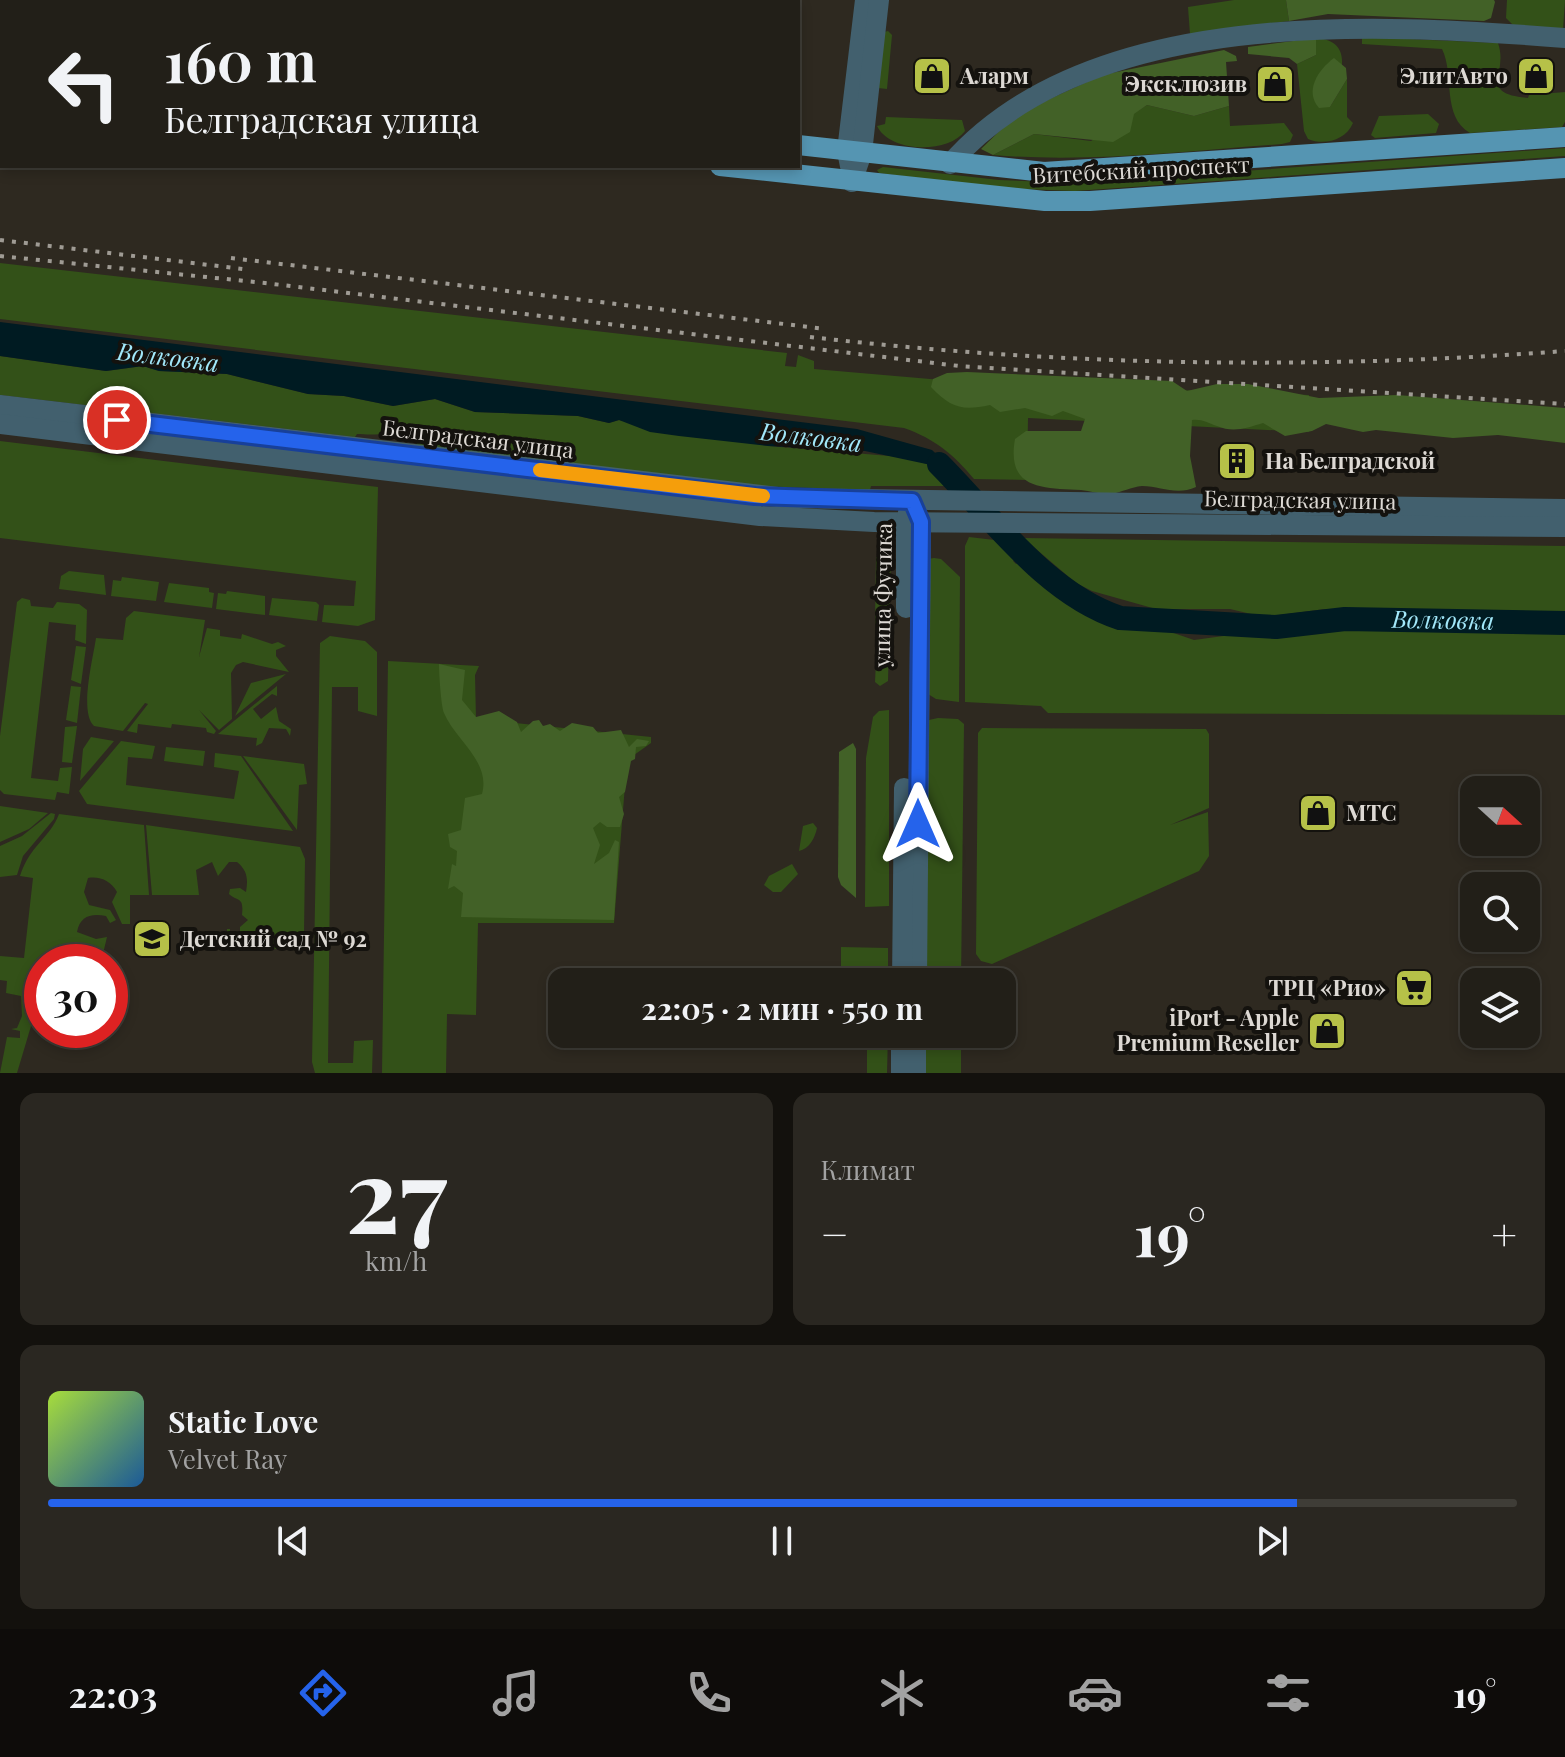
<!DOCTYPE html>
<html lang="ru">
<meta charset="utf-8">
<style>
:root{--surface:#221f18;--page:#2a2721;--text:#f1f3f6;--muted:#a2a2a2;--line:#3f3d37;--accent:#2563eb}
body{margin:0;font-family:"Playfair Display",serif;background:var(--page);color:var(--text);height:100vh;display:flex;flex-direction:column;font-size:30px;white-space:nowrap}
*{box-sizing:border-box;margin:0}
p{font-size:26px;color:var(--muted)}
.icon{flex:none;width:44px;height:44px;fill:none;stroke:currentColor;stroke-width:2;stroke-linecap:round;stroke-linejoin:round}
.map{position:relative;height:1073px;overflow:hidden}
.details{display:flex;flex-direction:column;gap:20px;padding:20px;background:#13110d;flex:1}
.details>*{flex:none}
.banner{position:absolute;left:0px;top:0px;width:800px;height:168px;box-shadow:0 4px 12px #0003,0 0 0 2px var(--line);background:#221f18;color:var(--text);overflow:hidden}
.needle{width:52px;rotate:111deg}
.controls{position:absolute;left:1460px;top:776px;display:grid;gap:16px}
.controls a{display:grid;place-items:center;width:80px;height:80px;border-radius:16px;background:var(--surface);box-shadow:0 4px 12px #0003,0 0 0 2px var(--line);font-size:40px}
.speed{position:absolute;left:24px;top:944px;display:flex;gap:16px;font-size:40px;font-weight:700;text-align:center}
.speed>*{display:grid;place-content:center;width:104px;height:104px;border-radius:50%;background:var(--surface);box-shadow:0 4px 12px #0003,0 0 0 2px var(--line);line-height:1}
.speed .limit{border:12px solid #d22;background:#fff;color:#111}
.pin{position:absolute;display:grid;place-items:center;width:68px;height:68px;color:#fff;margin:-34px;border:4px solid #fff;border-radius:50%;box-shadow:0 2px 8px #0007}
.me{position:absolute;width:88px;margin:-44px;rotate:0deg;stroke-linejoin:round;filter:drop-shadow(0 0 6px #0008)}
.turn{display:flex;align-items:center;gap:28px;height:168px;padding:0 32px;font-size:36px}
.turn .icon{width:104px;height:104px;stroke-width:2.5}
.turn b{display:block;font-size:56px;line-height:68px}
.big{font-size:60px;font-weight:700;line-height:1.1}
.details .tile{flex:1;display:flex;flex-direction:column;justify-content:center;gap:12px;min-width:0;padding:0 28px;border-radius:16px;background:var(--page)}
.details .dial{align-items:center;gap:0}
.dial b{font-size:104px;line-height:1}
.song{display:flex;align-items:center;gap:24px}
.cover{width:96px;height:96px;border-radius:12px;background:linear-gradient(135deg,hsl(80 70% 55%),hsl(210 70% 35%))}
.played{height:8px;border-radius:4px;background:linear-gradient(90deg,var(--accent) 85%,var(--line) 85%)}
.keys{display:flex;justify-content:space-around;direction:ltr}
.heat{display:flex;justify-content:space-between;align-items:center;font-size:44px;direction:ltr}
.details .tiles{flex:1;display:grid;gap:20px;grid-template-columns:1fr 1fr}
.tile:last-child{grid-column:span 2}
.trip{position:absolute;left:548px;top:968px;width:468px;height:80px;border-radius:16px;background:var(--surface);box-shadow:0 4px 12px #0003,0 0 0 2px var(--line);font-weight:700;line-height:80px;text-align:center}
.tabs{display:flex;height:128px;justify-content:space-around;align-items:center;background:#0e0c0a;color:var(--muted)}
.tabs .icon{width:56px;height:56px}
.tabs .active{color:var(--accent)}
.tabs b{font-size:36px;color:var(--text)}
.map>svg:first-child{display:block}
</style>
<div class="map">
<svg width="1565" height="1073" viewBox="0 0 1565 1073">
<rect width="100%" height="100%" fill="#2e2920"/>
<g fill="#335118">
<polygon points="1234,0 1286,0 1289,21 1190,34 1188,7"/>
<polygon points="1507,0 1565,0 1563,30 1513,25 1506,18"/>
<polygon points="888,31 892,35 887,89 878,88 884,32"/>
<path d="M1362,37L1498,43C1509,74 1477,93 1528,98L1529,95L1565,92V122L1562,127L1470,133C1441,116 1455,75 1442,49L1362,44Z"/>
<path d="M1316,38C1358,41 1339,82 1330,107L1347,79V117L1353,123C1346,140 1324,146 1308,139L1304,131L1297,64L1316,55Z"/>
<path d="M1147,105L1194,116L1229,106L1230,126L1284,123L1293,135L1290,142L1282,144C1186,151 1089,163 993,155L1034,134L1091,141Z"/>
<polygon points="1428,114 1439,124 1436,133 1375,138 1371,135 1379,116"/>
<path d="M886,117L962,120L965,131C948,154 890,153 877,126L885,124Z"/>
<polygon points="1565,148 1565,156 1075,191 998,188 879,173 877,170 883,167 999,180 1075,183"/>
<path d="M0,263L787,353L785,366L796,367L798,355L814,361V369L965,382L1309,395V432L1028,418L1027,480L974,479C953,454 935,439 904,428L0,319Z"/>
<path d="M0,356L106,371L143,366L159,371L227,374L308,394L344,396L393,406L435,399L475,412L578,416L609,423L619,420L768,446L902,457L931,465L950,486H871L870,490L756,486L416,445L422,434C396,431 384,436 357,434L355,437L0,395Z"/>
<polygon points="0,441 378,487 375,620 358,626 322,622 324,605 354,606 356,581 0,538"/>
<polygon points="969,537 1003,541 1018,556 1013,561 1016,564 1022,558 1028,564 1028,575 1033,570 1059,596 1087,613 1119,624 1162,629 1194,640 1238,634 1318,634 1344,627 1565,633 1565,715 1048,713 1041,706 965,702 965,546"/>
<polygon points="1023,538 1565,546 1565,611 1370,613 1325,609 1264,617 1230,609 1156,609 1092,591 1076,583"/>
<polygon points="876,557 891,558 889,626 875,624"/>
<polygon points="934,558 941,559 960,577 959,702 936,699 928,694 927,559"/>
<polygon points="69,571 104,575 106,595 59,589 61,576"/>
<polygon points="122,577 159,582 156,601 111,596 113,580 121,581"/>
<polygon points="169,583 209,588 209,592 214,593 212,608 164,602"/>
<polygon points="227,591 265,596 265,615 216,609 218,593 226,594"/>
<polygon points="22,598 30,600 31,606 53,608 57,602 79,604 87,610 86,644 75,640 76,625 49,622 31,778 58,781 60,768 72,767 69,794 57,792 55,800 4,794 0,790 0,736 17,602"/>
<polygon points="272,598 316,602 319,605 317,621 269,615"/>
<path d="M134,611L205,620L199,657L207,628L220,630V636L241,639L242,634L272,644L278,642L286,646L276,650V656L289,672L243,662L236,665L231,673L232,719L219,730L199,710L216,731L214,734L207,732L206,728L172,724L171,728L138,724L137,733L127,731L148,704L145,703L123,731L94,726C79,712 93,659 96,638L123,640L126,618Z"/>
<polygon points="330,636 365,641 377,652 377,716 358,711 358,687 332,687 328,1063 353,1063 354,1041 373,1040 372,1073 315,1073 312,1062 320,643"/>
<polygon points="877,641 889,641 888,681 880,686 875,682"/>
<polygon points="76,646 86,647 81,684 71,680"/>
<polygon points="388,661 479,666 475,675 476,719 651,737 651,743 627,760 614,923 478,923 476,1015 447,1014 446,1073 382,1073"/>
<polygon points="286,674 235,716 251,683"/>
<polygon points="71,686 81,687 77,723 66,720"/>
<polygon points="277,686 277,696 272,694 253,709 261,719 276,707 279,721 291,729 290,736 286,729 269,728 262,743 256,746 257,738 218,734"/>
<polygon points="889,710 889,906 865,907 866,758 873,717 879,711"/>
<polygon points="938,718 958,719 964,724 961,982 924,982 929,720"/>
<polygon points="77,726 72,763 62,762 65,727"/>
<polygon points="982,728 1206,729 1209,734 1209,808 1170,825 1208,812 1209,856 1199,871 992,964 981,961 976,954 978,733"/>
<polygon points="91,737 114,741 80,781 83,749"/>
<polygon points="121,741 155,746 152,759 128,757 126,785 234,799 239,771 214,767 215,753 241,756 293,831 87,804 79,791"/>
<polygon points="166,747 205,751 203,766 164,761"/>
<polygon points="243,756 304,764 307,784 299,785 297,830"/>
<polygon points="0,806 48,813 29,829 0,842"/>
<polygon points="51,813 55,814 54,819 23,856 17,875 0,877 0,846 22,836"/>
<path d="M59,814L144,825L149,895H130V924H122L112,902L117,892C111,881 100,876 88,878L84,892L89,905L110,910L116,920L110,923L106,916C91,913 80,916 77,932L96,939L107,937L101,962H42V1005L37,1006L17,1073H0L7,1037L20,1038V1031L11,1029L17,1028L22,1016L21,996L6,993L7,981L0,980V956L24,958L33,878L20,876C30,845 50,838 59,814Z"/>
<path d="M813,823L817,828C815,838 809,849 799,851L803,826Z"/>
<path d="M146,825L300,847L305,859L304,934L301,944L290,949H227V929H230V938L240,939V927L248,920L242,915C244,896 238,902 229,894L230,889L240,888L246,892C248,880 248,871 237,862H229L218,876L212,862L196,870L199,895H152Z"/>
<polygon points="792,864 798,874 781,892 773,892 764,885 769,876"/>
<polygon points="841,947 888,948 888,982 841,982"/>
<polygon points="867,1034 888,1034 887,1073 867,1073"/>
<rect x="924" y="1034" width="37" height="39"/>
</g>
<g fill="#426127">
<polygon points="1286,0 1494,0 1495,2 1491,18 1484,21 1328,14 1289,21"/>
<polygon points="1316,38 1316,55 1297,64 1289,58 1248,54 1248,47"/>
<polygon points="1224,50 1236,56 1237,61 1226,62 1229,106 1194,116 1147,105 1134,114 1130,132 1113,142 1034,134 993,155 981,149 1017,114 1102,75"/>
<path d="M1334,58L1346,68L1347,79L1330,107L1319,108C1304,91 1318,70 1334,58Z"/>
<path d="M967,372L1172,381L1187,391L1217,384H1248L1319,398L1397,395L1565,408V443L1498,435L1453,438L1376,430L1363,432L1326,424L1312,431L1285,436L1263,423C1247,428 1233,433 1217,426C1207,423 1203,419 1192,420L1190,456L1196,487C1176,496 1161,486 1142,486C1131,487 1122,492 1112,494C1102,495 1091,491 1081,490C1043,488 1006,490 1015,439L1026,431H1081L1085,419L1063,411L1052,416L1025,408L1000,412L990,405C962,411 951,408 931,387L933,379L947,373Z"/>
<path d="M439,664L465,670L462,700L476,717L499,711L517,722L521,732L533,721L539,720L543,726L550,724L560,731L572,723L593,727L598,733L621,730L629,747L637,739L649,741L646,746L636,747L635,759L631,761L625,792L619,797L624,814L620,827H607L600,822L593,828L600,845L594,864L609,853L615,840L619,842L614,920L461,917L463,893L454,886L448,889L452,864L456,866L457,851L450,847L448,834L461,830L465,798L482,794C491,761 455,740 444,713C441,706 439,673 439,664Z"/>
<polygon points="853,743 856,749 856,898 841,885 838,877 839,752"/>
</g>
<polygon fill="#001b22" points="0,322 857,429 932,450 968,484 950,486 931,465 865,451 768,446 679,436 650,432 619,420 609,423 578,416 475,412 435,399 393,406 344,396 308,394 227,374 159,371 143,366 106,371 0,356"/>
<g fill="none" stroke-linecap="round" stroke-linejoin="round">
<path stroke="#001b22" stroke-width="24" id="s1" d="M939,464C992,517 1046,594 1120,618L1276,627L1345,619L1565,623"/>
<g stroke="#42606e" stroke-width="20">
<path d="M950,164C1088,6 1374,23 1565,38"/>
<polyline points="850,166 847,151 865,0"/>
<polyline points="852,182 862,153 879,0"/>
<polyline points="0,405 786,498 1565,509"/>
<polyline points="0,424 760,516 874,522 1565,527"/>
<polyline points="916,511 921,522 917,982"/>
<polyline points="906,608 906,521 909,509"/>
<polyline points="902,982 904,788"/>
<polyline points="901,1073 901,1034"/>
<polyline points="916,1073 916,1034"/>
</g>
<g stroke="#5595b2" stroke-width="20">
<polyline points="0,49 2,49"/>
<polyline points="0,79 2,79"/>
<polyline points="798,145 1044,172 1565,137"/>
<polyline points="720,166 1045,201 1090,201 1565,168"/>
</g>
<g stroke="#9f9b94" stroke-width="4" stroke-dasharray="4 8" stroke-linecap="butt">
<polyline points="0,240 243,269"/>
<polyline points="0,256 265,283 959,366 1565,404"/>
<polyline points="231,258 826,329"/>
<path d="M810,337C1062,366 1313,370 1565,351"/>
</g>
</g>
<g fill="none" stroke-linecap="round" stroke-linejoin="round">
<g stroke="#184099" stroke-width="20">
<polyline id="route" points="117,420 755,496 912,501 921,522 918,824"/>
</g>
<use href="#route" stroke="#2563eb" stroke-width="14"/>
<polyline stroke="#f59e0b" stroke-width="14" points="540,470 763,496"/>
</g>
<defs>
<g id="shop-square" transform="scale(2)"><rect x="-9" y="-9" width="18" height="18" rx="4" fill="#b6c148" stroke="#14120e"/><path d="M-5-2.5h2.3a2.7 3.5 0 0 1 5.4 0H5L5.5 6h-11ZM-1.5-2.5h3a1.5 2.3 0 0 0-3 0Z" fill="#111"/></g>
<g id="building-square" transform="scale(2)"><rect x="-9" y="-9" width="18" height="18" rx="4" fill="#b6c148" stroke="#14120e"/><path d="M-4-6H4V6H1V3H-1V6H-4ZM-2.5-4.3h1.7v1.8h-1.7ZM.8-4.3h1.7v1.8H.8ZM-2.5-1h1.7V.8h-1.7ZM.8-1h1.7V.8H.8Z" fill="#111"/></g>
<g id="school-square" transform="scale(2)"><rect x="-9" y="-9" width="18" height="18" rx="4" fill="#b6c148" stroke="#14120e"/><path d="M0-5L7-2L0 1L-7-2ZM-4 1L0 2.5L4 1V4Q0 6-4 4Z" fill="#111"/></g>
<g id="supermarket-square" transform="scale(2)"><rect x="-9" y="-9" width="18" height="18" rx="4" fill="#b6c148" stroke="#14120e"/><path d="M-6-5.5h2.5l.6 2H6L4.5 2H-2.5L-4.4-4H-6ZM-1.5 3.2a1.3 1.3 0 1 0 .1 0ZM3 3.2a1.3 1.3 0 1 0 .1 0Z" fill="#111"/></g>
</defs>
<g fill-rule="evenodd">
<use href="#shop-square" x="932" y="76"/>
<use href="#shop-square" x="1536" y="76"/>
<use href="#shop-square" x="1275" y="84"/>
<use href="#building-square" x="1237" y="461"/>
<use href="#shop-square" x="1318" y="813"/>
<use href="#school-square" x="152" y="939"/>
<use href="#supermarket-square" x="1414" y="988"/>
<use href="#shop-square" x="1327" y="1031"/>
</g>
<g text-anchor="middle" stroke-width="8" stroke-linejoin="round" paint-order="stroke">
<g font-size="22" font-weight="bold" fill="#ddd9d4" stroke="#14120e" text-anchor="start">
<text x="960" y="84">Аларм</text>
<text x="1508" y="84" text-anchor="end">ЭлитАвто</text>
<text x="1247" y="92" text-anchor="end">Эксклюзив</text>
<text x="1265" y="469">На Белградской</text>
<text x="1346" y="821">МТС</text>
<text x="180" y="947">Детский сад № 92</text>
<text x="1386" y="996" text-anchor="end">ТРЦ «Рио»</text>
<text x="1299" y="1026" text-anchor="end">iPort - Apple<tspan x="1299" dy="25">Premium Reseller</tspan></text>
</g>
<g font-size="22" fill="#ddd9d4" stroke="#14120e">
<text transform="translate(1141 170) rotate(-3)" y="8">Витебский проспект</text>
<text transform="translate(478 439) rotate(7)" y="8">Белградская улица</text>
<text transform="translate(1300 500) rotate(1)" y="8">Белградская улица</text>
<text transform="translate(883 595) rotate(-89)" y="8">улица Фучика</text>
</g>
<g font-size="24" font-style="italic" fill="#a2e8fa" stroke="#14120e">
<text transform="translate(168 358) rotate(7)" y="8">Волковка</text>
<text transform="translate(811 438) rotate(7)" y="8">Волковка</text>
<text dy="8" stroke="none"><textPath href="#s1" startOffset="564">Волковка</textPath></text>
</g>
</g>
</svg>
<div class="controls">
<a><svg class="needle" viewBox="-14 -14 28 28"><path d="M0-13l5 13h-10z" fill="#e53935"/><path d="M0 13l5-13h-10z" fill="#a2a2a2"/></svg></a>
<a><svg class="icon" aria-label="search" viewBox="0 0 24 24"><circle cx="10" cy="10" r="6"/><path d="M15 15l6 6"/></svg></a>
<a><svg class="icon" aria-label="layers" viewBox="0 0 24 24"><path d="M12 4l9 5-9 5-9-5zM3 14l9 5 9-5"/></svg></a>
</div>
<div class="speed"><div class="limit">30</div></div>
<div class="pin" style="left:117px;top:420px;background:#d93025"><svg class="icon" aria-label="arrive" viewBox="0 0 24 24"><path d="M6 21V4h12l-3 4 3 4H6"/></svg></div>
<svg class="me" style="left:918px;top:824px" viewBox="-20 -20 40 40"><path d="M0-17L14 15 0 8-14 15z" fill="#2563eb" stroke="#fff" stroke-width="4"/></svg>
<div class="trip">22:05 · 2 мин · 550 m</div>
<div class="banner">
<div class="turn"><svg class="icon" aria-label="left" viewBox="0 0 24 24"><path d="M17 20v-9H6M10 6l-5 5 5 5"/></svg><div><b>160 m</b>Белградская улица</div></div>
</div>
</div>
<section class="details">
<div class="tiles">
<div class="tile dial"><b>27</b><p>km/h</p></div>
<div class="tile"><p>Климат</p>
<div class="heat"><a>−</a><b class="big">19°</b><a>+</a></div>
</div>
<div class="tile">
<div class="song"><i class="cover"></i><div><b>Static Love</b><p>Velvet Ray</p></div></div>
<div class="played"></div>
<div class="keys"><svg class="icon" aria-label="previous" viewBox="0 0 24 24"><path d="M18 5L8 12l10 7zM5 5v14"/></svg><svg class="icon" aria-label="pause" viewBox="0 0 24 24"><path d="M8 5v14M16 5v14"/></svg><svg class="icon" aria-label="next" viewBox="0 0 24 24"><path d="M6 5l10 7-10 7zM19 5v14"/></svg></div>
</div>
</div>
</section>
<nav class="tabs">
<b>22:03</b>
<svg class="icon active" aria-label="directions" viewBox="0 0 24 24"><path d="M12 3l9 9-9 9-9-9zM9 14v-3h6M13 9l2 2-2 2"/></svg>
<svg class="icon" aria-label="music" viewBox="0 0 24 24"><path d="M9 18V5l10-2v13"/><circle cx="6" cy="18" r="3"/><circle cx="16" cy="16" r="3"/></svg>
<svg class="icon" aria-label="phone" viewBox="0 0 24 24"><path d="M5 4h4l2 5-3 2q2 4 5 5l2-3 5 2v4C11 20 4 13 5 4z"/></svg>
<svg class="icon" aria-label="climate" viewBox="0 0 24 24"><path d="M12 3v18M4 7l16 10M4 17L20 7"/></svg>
<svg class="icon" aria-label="car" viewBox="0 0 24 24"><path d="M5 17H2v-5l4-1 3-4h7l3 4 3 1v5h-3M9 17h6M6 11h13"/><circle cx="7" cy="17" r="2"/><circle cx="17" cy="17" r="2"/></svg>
<svg class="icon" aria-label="filters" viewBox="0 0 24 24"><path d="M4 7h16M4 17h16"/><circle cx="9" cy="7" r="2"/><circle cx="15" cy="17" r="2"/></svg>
<b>19°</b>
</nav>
